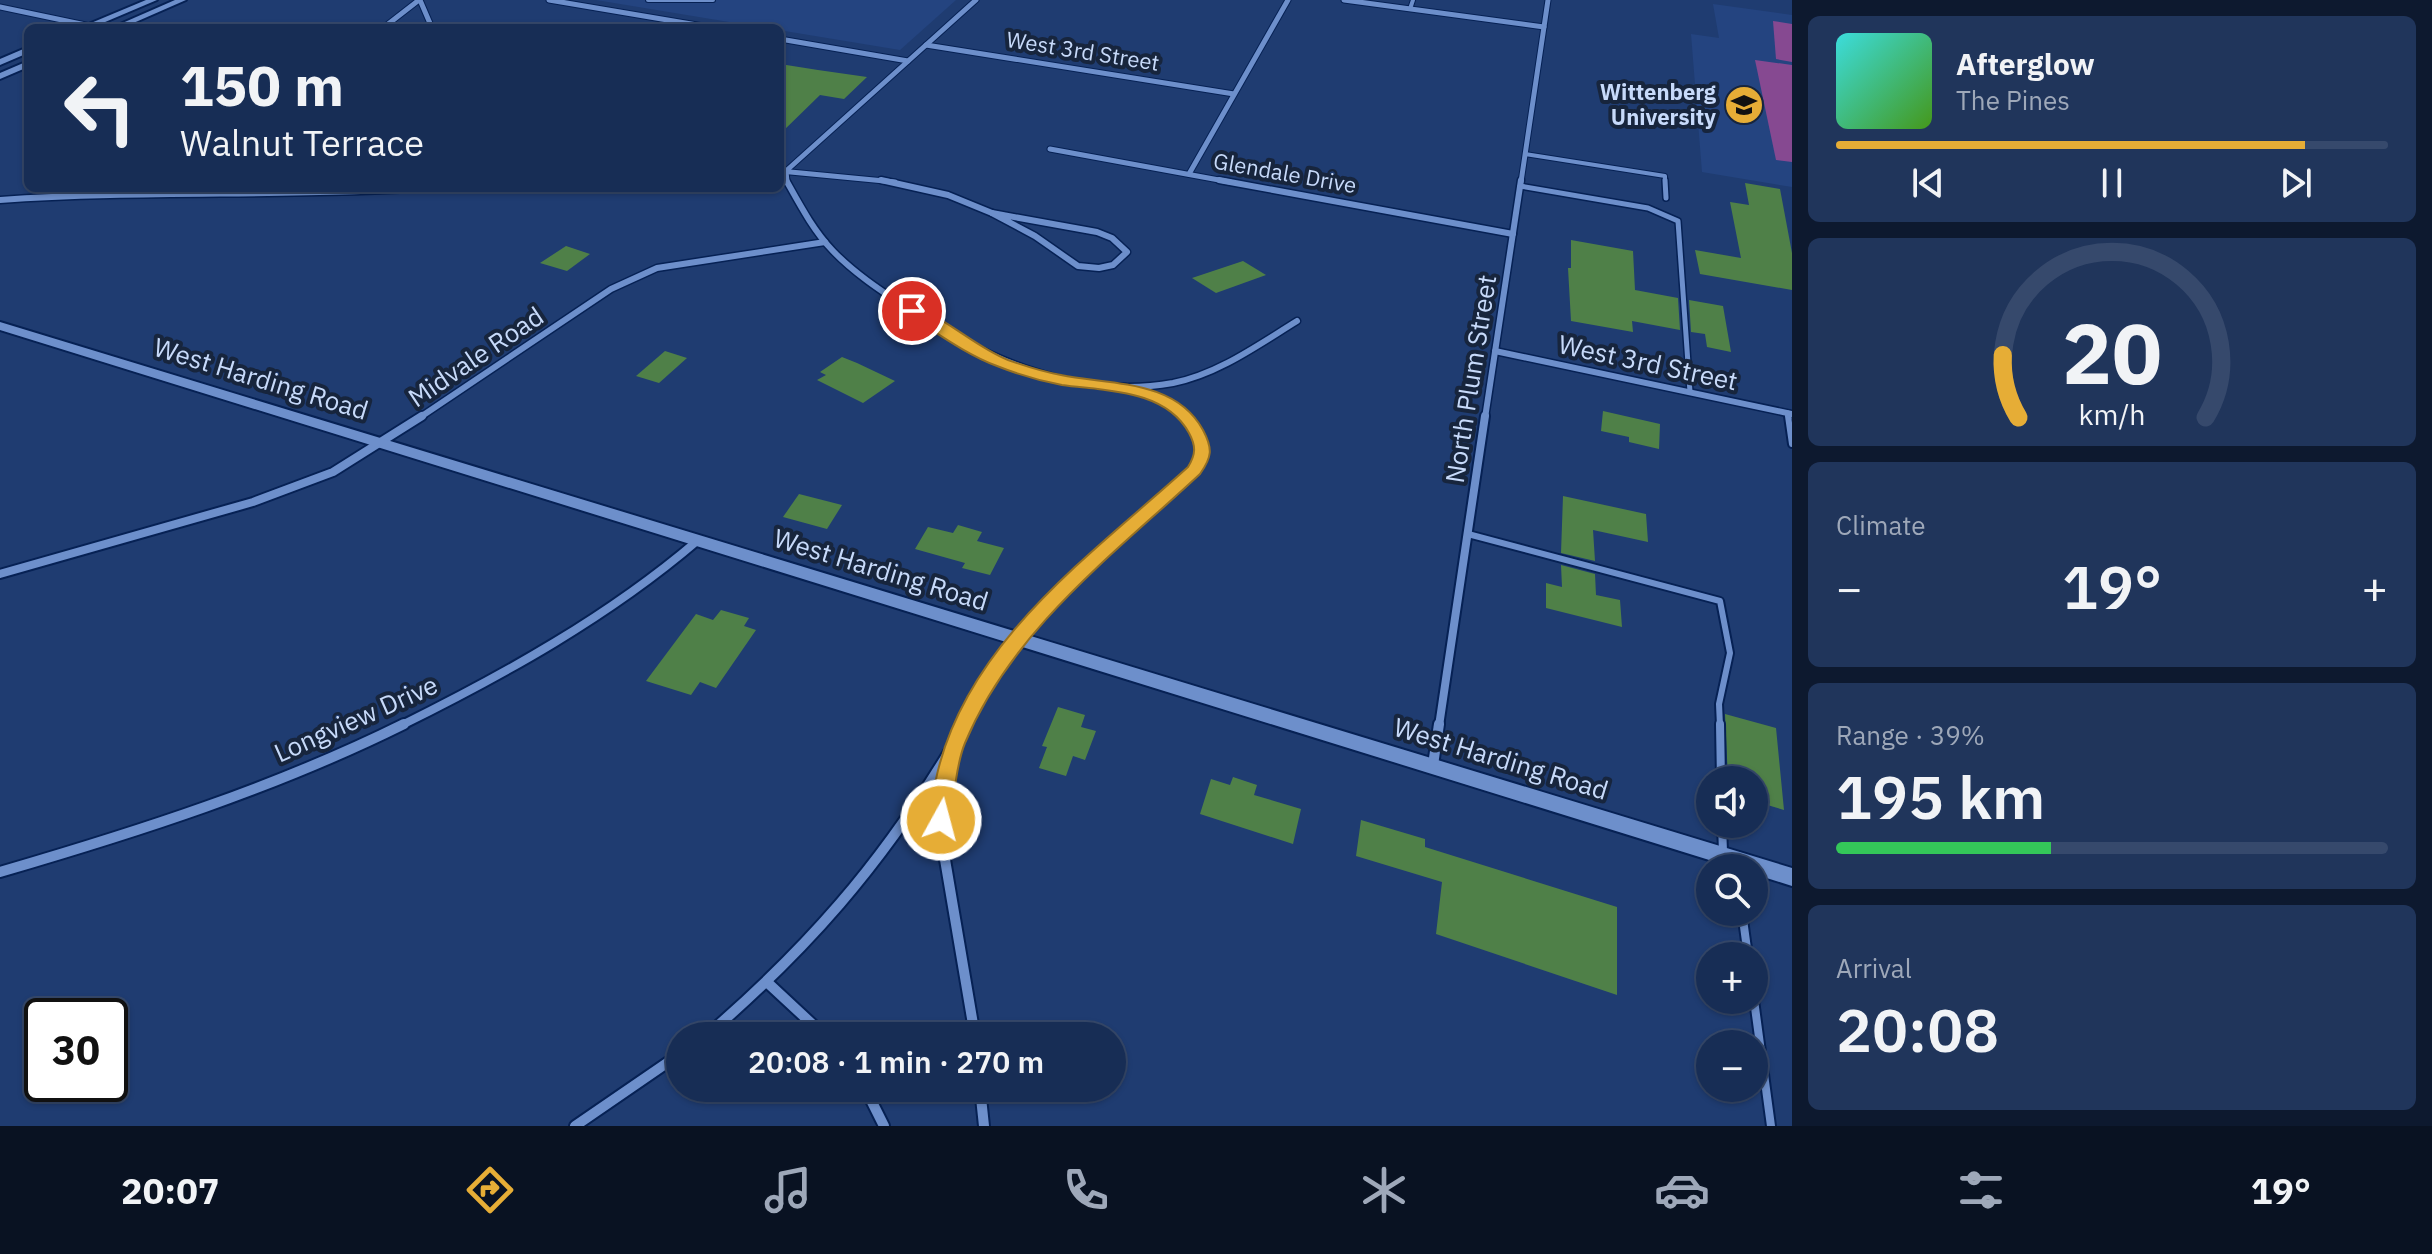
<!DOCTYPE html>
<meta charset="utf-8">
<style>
:root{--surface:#172d55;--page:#20355b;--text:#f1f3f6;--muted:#9ea8b9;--line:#36496c;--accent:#e6ad36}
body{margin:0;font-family:"IBM Plex Sans",sans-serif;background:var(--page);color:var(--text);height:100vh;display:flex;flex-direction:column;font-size:30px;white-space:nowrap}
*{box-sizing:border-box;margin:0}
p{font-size:26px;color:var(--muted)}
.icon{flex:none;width:44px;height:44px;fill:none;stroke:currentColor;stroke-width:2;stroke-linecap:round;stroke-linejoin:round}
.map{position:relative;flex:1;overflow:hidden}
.side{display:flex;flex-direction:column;gap:16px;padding:16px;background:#0d192f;width:640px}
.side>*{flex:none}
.banner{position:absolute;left:24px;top:24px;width:760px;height:168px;border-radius:12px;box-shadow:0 2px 6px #0004,0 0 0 2px var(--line);background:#172d55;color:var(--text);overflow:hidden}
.fabs{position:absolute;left:1696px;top:766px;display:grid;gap:16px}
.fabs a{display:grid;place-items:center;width:72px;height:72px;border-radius:50%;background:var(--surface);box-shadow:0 2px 6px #0004,0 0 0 2px var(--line);font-size:40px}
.speed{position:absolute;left:24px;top:998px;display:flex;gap:16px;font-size:40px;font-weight:700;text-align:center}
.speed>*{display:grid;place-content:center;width:104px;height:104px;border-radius:50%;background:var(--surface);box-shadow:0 2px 6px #0004,0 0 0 2px var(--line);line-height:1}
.speed .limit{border:4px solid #111;border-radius:12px;background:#fff;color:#111}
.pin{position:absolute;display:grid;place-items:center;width:68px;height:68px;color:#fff;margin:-34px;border:4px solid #fff;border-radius:50%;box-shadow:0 2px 8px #0007}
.me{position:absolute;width:88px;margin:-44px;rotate:7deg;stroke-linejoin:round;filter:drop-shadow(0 0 6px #0008)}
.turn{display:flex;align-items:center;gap:28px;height:168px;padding:0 24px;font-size:36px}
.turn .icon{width:104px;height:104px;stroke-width:2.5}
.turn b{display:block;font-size:56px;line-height:68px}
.big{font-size:60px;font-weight:600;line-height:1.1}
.side .card{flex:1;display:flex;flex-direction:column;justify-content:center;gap:12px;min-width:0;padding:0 28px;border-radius:12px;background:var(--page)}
.side .dial{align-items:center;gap:0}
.dial svg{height:208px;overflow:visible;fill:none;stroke:var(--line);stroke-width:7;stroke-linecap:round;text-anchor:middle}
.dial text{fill:var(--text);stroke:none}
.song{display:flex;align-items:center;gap:24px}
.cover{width:96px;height:96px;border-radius:12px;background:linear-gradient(135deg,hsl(180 70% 55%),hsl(100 70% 35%))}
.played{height:8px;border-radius:4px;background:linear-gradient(90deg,var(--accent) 85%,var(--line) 85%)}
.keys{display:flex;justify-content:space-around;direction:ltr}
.heat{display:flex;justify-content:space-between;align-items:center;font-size:44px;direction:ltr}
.charge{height:12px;border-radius:6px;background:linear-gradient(90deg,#34c759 39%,var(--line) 0)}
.trip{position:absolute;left:666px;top:1022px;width:460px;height:80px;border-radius:40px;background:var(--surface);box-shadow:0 2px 6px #0004,0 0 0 2px var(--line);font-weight:600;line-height:80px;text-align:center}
.tabs{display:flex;height:128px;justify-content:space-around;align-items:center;background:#091222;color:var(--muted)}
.tabs .icon{width:56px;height:56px}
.tabs .active{color:var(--accent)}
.tabs b{font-size:36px;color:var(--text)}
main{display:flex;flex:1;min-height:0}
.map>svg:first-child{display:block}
</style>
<main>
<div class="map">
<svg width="1792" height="1126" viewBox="0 0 1792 1126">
<rect width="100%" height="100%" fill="#1f3c71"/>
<g fill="#244480">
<polygon points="596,0 956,0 900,50"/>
<polygon points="1713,4 1792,15 1792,187 1702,172 1691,34 1719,38"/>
</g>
<g fill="#864991">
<polygon points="1773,21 1792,24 1792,62 1776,59"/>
<polygon points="1755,60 1792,65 1792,162 1776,160"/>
</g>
<g fill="#4f8048">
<polygon points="780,64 818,70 867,77 844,99 820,95 780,134"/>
<polygon points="1745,183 1780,189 1792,253 1792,290 1700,274 1695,250 1741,258 1730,202 1749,205"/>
<polygon points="1571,240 1633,251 1635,290 1678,298 1680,330 1632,321 1633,332 1571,321 1568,268 1571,268"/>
<polygon points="566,246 590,254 567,271 540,263"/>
<polygon points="1243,261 1266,275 1216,293 1192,278"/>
<polygon points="1689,300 1723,306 1731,352 1707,347 1705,334 1691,332"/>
<polygon points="665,351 687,358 659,383 636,376"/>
<polygon points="842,357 857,363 895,381 863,403 817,380 826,375 820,372"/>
<polygon points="1603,411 1660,424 1659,449 1629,442 1629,437 1601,431"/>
<polygon points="799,494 842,505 827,529 783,517"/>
<polygon points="1563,496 1646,514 1648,542 1593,530 1595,561 1561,553"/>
<polygon points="958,525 982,532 977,541 1004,548 990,575 962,568 965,563 915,549 928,527 953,533"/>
<polygon points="1561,565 1595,574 1596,595 1620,600 1622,627 1546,608 1546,583 1562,587"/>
<polygon points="721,610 749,618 744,626 756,630 716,688 700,682 691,695 646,681 696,614 713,620"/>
<polygon points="1058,707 1085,715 1081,727 1096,731 1085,760 1073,756 1066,776 1039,768 1047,747 1042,746"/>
<polygon points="1725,714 1776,728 1784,810 1754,801 1754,780 1728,780"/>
<polygon points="1233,777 1257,785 1254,795 1301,809 1293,844 1200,814 1211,779 1230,785"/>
<polygon points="1361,820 1425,839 1425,847 1617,907 1617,995 1436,934 1442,882 1356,856"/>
</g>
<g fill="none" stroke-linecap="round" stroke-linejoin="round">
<g stroke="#062154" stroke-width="6">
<g id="lane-far3">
<polyline points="648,0 713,0"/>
<polyline points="1410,9 1413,0"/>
<polyline points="1525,154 1665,176 1665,182"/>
</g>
</g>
<g stroke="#062154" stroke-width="8">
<g id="lane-far2">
<polyline points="1665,180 1666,198"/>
<polyline points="1520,186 1648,208 1678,221 1690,392"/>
<polyline points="1788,413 1789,418"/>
</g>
</g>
<g stroke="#062154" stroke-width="10">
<g id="lane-far1">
<polyline points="1788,416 1792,444"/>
<polyline points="1468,534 1720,601 1730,653 1719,704 1720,726"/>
</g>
</g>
<g stroke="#062154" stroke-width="12">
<g id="lane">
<polyline points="1720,724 1721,780"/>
<polyline points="1722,824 1723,852"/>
<polyline points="1742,912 1748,956"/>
<polyline points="1754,1000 1771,1126"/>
</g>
</g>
<g stroke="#062154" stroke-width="7">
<g id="street-far3">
<polyline points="420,0 432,28"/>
<polyline points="549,0 715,28"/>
<polyline points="1344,0 1544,27"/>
<polyline points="0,7 100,28"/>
<polyline points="383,28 419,0"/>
<polyline points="780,39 908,61"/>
<polyline points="926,45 1234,94"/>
<polyline points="1050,149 1230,182"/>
<polyline points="780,171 895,182"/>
<polyline points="786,171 787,182"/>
<polyline points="786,171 976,0"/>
<polyline points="1189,174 1288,0"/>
<polyline points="1521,182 1548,0"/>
</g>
</g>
<g stroke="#062154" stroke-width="9">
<g id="street-far2">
<path d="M786,180C800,205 813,230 833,251C855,274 883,292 910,310C988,360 1077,400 1173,383C1218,374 1258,345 1297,321"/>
<polyline points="881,180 948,195 992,213"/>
<polyline points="1219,180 1513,234"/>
<path d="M0,200C142,190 285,197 427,188"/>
<polygon points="992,213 1097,232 1112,238 1127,252 1113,265 1099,268 1078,266 1035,236"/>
<polyline points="1495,351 1792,414"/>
<polyline points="1125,387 1156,398 1188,418"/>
<polyline points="419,418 611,289 657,268 825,242"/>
<polyline points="1485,418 1521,180"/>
</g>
</g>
<g stroke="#062154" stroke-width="12">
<g id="street-far1">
<polyline points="0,574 253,502 333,472 422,416"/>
<path d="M400,726C505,674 608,617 697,541"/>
<path d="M964,726L992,673L1041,611L1194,470C1204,448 1203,434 1186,416"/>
<polyline points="1439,726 1485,416"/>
</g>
</g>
<g stroke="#062154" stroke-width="14">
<g id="street">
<path d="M965,724C947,758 942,797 941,836L975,1036"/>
<polyline points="1433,765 1439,724"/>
<path d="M0,872C137,832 275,788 404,724"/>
<polyline points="769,984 825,1036"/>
<path d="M706,1036C807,949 880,866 949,752"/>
<polyline points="865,1088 884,1126"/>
<polyline points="980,1088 984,1126"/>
<polyline points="575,1126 680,1054"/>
</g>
</g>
<g stroke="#062154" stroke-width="4">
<g id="secondary">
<polygon points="146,0 157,0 91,28 79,28"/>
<polygon points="175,0 186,0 122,28 111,28"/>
<polygon points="28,47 28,53 0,65 0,59"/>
<polygon points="28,61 28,67 0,79 0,73"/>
<polygon points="0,322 1792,868 1792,886 1754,874 1754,868 1735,868 0,330"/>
</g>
</g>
<use href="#lane-far3" stroke="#6d8fcb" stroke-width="4"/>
<use href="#lane-far2" stroke="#6d8fcb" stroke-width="5"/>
<use href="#lane-far1" stroke="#6d8fcb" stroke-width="6"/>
<use href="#lane" stroke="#6d8fcb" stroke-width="8"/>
<use href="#street-far3" stroke="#6d8fcb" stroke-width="5"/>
<use href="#street-far2" stroke="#6d8fcb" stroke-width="6"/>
<use href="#street-far1" stroke="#6d8fcb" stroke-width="8"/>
<use href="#street" stroke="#6d8fcb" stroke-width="10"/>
<use href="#secondary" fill="#6d8fcb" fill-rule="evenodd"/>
</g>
<path fill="#e6ad36" stroke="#967023" stroke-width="2" d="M912,306C944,316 975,347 1008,360C1025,366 1044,372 1061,375C1110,385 1175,379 1203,430C1213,449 1212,457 1200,474C1113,555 1012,630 965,743C958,760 955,784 953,803C952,812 953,818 949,826L941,829L934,826C926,812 933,794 936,779C965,643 1091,555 1188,467C1196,454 1196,446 1189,433C1165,389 1105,391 1062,385C1041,381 1017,374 997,366C965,354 936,332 907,314V308Z"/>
<defs>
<g id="university-disc" transform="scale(2)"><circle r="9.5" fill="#e6ad36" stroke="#17253d"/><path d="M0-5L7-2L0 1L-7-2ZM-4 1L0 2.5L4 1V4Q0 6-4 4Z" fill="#111"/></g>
</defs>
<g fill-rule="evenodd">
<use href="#university-disc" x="1744" y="105"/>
</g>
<g text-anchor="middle" stroke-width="8" stroke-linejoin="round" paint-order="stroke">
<g font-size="22" fill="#c7dafa" stroke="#17253d">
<text transform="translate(1083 51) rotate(9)" y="8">West 3rd Street</text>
<text transform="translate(1285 173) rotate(10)" y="8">Glendale Drive</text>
</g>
<g font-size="22" font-weight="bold" fill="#c7dafa" stroke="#17253d" text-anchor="end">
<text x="1716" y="100">Wittenberg<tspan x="1716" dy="25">University</tspan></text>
</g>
<g font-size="26" fill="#c7dafa" stroke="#17253d">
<text transform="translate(476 357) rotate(-34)" y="9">Midvale Road</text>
<text transform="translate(1648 363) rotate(12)" y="9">West 3rd Street</text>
<text transform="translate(261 379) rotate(17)" y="9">West Harding Road</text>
<text transform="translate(1471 379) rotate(-81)" y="9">North Plum Street</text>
<text transform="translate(881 570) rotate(17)" y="9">West Harding Road</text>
<text transform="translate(356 719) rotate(-24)" y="9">Longview Drive</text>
<text transform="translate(1501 759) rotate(17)" y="9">West Harding Road</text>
</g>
</g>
</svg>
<div class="fabs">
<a><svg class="icon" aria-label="sound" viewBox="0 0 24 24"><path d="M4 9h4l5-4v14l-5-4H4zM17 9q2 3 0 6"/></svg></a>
<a><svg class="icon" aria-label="search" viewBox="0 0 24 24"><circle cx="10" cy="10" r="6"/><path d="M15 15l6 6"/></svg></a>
<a>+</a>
<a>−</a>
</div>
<div class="speed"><div class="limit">30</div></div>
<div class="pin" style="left:912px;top:311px;background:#d93025"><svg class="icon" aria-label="arrive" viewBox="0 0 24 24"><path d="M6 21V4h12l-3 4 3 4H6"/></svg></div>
<svg class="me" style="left:941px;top:820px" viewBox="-20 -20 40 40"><circle r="17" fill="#e6ad36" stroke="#fff" stroke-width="3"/><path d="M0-11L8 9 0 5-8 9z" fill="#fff"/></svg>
<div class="trip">20:08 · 1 min · 270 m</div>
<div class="banner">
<div class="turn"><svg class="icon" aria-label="left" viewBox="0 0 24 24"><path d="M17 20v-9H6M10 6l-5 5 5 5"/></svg><div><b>150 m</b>Walnut Terrace</div></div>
</div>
</div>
<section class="side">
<div class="card">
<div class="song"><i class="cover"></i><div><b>Afterglow</b><p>The Pines</p></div></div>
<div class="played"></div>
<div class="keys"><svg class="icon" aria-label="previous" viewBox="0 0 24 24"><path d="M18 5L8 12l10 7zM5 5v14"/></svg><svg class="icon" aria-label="pause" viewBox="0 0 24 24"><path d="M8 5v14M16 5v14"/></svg><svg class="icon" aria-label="next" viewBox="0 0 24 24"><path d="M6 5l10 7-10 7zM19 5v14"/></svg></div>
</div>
<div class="card dial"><svg viewBox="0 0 100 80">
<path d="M14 69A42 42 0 1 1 86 69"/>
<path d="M14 69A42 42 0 0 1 8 45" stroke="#e6ad36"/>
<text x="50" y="56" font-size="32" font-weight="700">20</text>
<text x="50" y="72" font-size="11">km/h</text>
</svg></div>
<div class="card"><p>Climate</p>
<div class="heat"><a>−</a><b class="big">19°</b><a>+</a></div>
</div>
<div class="card"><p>Range · 39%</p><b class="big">195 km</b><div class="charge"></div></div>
<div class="card"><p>Arrival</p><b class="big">20:08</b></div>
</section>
</main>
<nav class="tabs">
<b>20:07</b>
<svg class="icon active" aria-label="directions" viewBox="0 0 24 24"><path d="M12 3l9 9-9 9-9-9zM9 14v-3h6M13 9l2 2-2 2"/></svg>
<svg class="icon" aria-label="music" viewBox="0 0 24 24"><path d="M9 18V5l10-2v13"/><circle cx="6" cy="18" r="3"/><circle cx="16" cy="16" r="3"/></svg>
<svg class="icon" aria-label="phone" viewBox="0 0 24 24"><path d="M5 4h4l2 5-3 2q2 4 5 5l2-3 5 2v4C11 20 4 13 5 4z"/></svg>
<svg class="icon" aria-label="climate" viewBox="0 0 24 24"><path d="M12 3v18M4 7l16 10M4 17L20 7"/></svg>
<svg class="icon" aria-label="car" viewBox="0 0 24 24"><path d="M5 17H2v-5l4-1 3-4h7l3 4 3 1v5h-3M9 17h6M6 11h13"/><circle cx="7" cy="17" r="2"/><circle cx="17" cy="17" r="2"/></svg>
<svg class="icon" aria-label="filters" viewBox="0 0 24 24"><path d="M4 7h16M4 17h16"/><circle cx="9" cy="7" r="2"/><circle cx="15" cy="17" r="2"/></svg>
<b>19°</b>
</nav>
